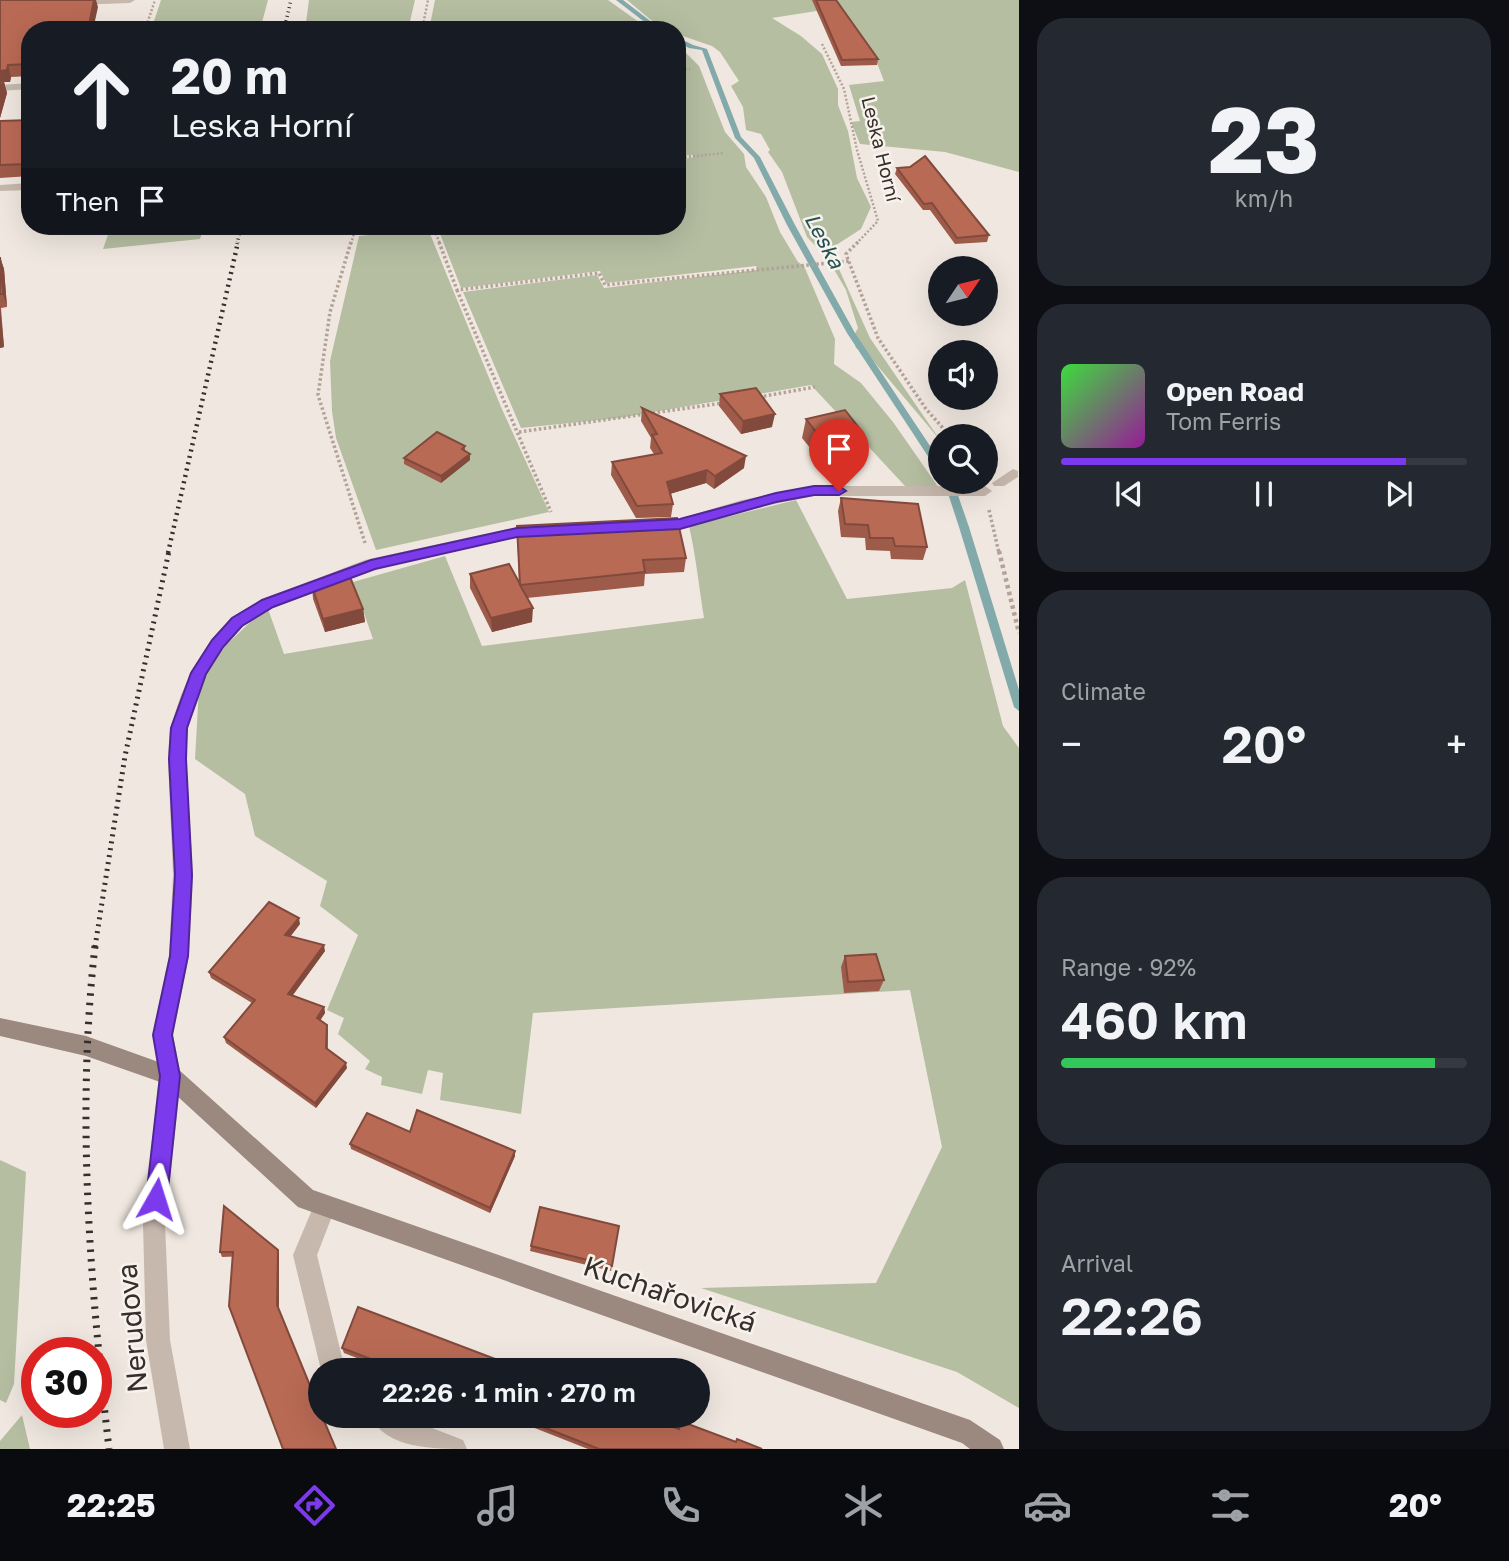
<!DOCTYPE html>
<meta charset="utf-8">
<style>
:root{--surface:#171b24;--page:#242831;--text:#f1f3f6;--muted:#9ea1a6;--line:#363941;--accent:#7c3aed}
body{margin:0;font-family:"Golos Text",sans-serif;background:var(--page);color:var(--text);height:100vh;display:flex;flex-direction:column;font-size:26px;white-space:nowrap}
*{box-sizing:border-box;margin:0}
p{font-size:23px;color:var(--muted)}
.icon{flex:none;width:38px;height:38px;fill:none;stroke:currentColor;stroke-width:2;stroke-linecap:round;stroke-linejoin:round}
.map{position:relative;flex:1;overflow:hidden}
.panel{display:flex;flex-direction:column;gap:18px;padding:18px;background:#0d0f14;width:490px}
.panel>*{flex:none}
.guide{position:absolute;left:21px;top:21px;width:665px;height:214px;border-radius:28px;box-shadow:0 7px 28px #0002;background:#171b24;color:var(--text);overflow:hidden}
.needle{width:46px;rotate:55deg}
.tools{position:absolute;left:928px;top:256px;display:grid;gap:14px}
.tools a{display:grid;place-items:center;width:70px;height:70px;border-radius:50%;background:var(--surface);box-shadow:0 7px 28px #0002;font-size:35px}
.speed{position:absolute;left:21px;top:1337px;display:flex;gap:14px;font-size:35px;font-weight:700;text-align:center}
.speed>*{display:grid;place-content:center;width:91px;height:91px;border-radius:50%;background:var(--surface);box-shadow:0 7px 28px #0002;line-height:1}
.speed .limit{border:10px solid #d22;background:#fff;color:#111}
.pin{position:absolute;display:grid;place-items:center;width:60px;height:60px;color:#fff;margin:-72px -30px;border-radius:50% 50% 50% 0;rotate:-45deg;box-shadow:0 0 7px #0007}
.pin .icon{rotate:45deg}
.me{position:absolute;width:77px;margin:-38px;rotate:6deg;stroke-linejoin:round;filter:drop-shadow(0 0 5px #0008)}
.turn{display:flex;align-items:center;gap:24px;height:147px;padding:0 35px;font-size:32px}
.turn .icon{width:91px;height:91px;stroke-width:2.5}
.turn b{display:block;font-size:49px;line-height:60px}
.then{display:flex;align-items:center;height:66px;padding:0 35px;background:#0003;gap:14px;font-size:26px}
.big{font-size:52px;font-weight:600;line-height:1.1}
.panel .widget{flex:1;display:flex;flex-direction:column;justify-content:center;gap:10px;min-width:0;padding:0 24px;border-radius:28px;background:var(--page)}
.panel .dial{align-items:center;gap:0}
.dial b{font-size:91px;line-height:1}
.song{display:flex;align-items:center;gap:21px}
.cover{width:84px;height:84px;border-radius:10px;background:linear-gradient(135deg,hsl(120 70% 55%),hsl(300 70% 35%))}
.played{height:7px;border-radius:4px;background:linear-gradient(90deg,var(--accent) 85%,var(--line) 85%)}
.keys{display:flex;justify-content:space-around;direction:ltr}
.heat{display:flex;justify-content:space-between;align-items:center;font-size:38px;direction:ltr}
.charge{height:10px;border-radius:5px;background:linear-gradient(90deg,#34c759 92%,var(--line) 0)}
.trip{position:absolute;left:308px;top:1358px;width:402px;height:70px;border-radius:35px;background:var(--surface);box-shadow:0 7px 28px #0002;font-weight:600;line-height:70px;text-align:center}
.tabs{display:flex;height:112px;justify-content:space-around;align-items:center;background:#090b0e;color:var(--muted)}
.tabs .icon{width:49px;height:49px}
.tabs .active{color:var(--accent)}
.tabs b{font-size:32px;color:var(--text)}
main{display:flex;flex:1;min-height:0}
.map>svg:first-child{display:block}
</style>
<main>
<div class="map">
<svg width="1019" height="1449" viewBox="0 0 1019 1449">
<rect width="100%" height="100%" fill="#f0e8e0"/>
<g fill="#b5bea1">
<polygon points="161,0 268,0 260,30 151,30"/>
<polygon points="309,0 415,0 408,30 305,30"/>
<polygon points="435,0 608,0 650,30 429,30"/>
<polygon points="627,0 1019,0 1019,172 945,152 860,144 851,122 860,121 849,85 884,81 872,50 842,7 772,18 801,36 822,54 838,89 838,105 848,131 857,178 871,207 861,229 830,249 870,338 940,440 870,357 856,348 853,337 858,328 846,290 828,259 807,237 782,172 768,152 770,150 761,134 746,130 743,107 731,86 739,81 720,52 712,46 677,34 677,30 668,30 651,20"/>
<polygon points="677,44 699,66 725,132 744,154 746,167 766,197 780,232 798,262 804,266 835,339 834,364 861,383 893,422 939,488 905,486 811,385 619,418 521,428 463,292 597,275 604,288 757,270 756,266 606,283 600,271 461,288 437,226 677,226 677,160 695,157 693,155 677,156"/>
<polygon points="111,226 204,226 200,239 103,249"/>
<polygon points="428,229 501,407 549,512 376,550 336,438 332,411 330,361 359,236"/>
<path d="M796,500L847,599L952,588L965,580L1003,726L1019,748V1408L957,1372L701,1288L876,1283L942,1147L910,990L533,1013L521,1114L440,1100L443,1073L428,1070L422,1094L381,1085L382,1077L365,1069L370,1061L338,1034L344,1018L327,1010L358,935L320,906L327,881L255,836L245,794L195,759L200,670L267,606L284,654L373,639L353,582L445,556L482,646L704,618C699,587 696,557 689,526Z"/>
<polygon points="0,1160 26,1172 14,1384 6,1403 0,1400"/>
<polygon points="22,1415 30,1449 0,1449 0,1441"/>
</g>
<g fill="none" stroke-linecap="round" stroke-linejoin="round">
<g fill="#82aaaa" fill-rule="evenodd">
<polygon points="616,0 623,0 662,30 655,30"/>
<polygon points="677,37 693,45 707,49 741,137 760,157 795,225 855,333 940,461 940,471 937,470 847,333 787,225 754,158 735,138 702,50 689,48 677,42"/>
<polygon points="944,481 953,481 969,527 1019,690 1019,711 1014,707 959,527"/>
</g>
<g stroke="#b3a297" stroke-width="2.5" stroke-dasharray="2 2" stroke-linecap="butt">
<polyline points="145,30 155,0"/>
<polyline points="422,30 428,0"/>
<polyline points="822,44 844,89 857,150 878,221 856,244"/>
<polyline points="677,69 690,69"/>
<polyline points="677,158 724,153"/>
<polyline points="433,226 440,244"/>
<polyline points="353,233 428,226"/>
<polyline points="351,244 356,226"/>
</g>
<g stroke="#b3a297" stroke-width="3.5" stroke-dasharray="2.5 2.5" stroke-linecap="butt">
<polyline points="351,242 330,312 318,395 365,543"/>
<polyline points="439,242 457,290 599,273 605,285 849,261"/>
<polyline points="858,242 846,254 878,338 926,409 950,436"/>
<polyline points="457,290 551,512"/>
<polyline points="759,397 815,387"/>
<polyline points="519,432 723,403"/>
<polyline points="989,510 999,553"/>
</g>
<polyline stroke="#b3a297" stroke-width="4.5" stroke-dasharray="3.5 3.5" stroke-linecap="butt" points="999,551 1019,633"/>
<g fill="#c7b8ad" fill-rule="evenodd">
<polygon points="1013,469 1018,471 1018,477 1004,486 994,486 992,483"/>
<polygon points="325,1195 333,1198 336,1206 317,1255 342,1357 349,1370 321,1370 293,1255 317,1198"/>
<path d="M371,1416H401L463,1440L467,1449C436,1449 384,1449 371,1416Z"/>
</g>
<g fill="#c7b8ad" fill-rule="evenodd">
<polygon points="70,0 135,0 130,3 73,5 70,4"/>
<polygon points="30,83 30,89 0,91 0,85"/>
<polygon points="30,183 30,190 0,191 0,185"/>
<polygon points="814,486 985,486 992,491 985,496 814,496 744,510 680,529 657,530 649,525 657,520 679,519 742,500"/>
<polygon points="538,526 543,527 546,531 543,535 517,537 375,569 273,608 243,626 224,648 207,674 199,695 188,728 186,759 193,875 189,956 173,1035 181,1076 165,1224 170,1340 190,1449 164,1449 146,1340 143,1224 159,1076 153,1035 169,956 173,875 168,759 170,728 181,695 191,673 212,640 231,618 261,600 365,560 517,527"/>
</g>
<polygon fill="#9b887e" fill-rule="evenodd" points="0,1018 86,1036 178,1069 313,1190 970,1420 1000,1440 1004,1449 970,1449 962,1443 298,1207 163,1083 86,1056 0,1036"/>
<g stroke="#362e2b" stroke-width="3.5" stroke-dasharray="1 3.5" stroke-linecap="butt">
<polyline points="284,30 291,0"/>
<polyline points="237,244 241,226"/>
</g>
<polyline stroke="#362e2b" stroke-width="4.5" stroke-dasharray="2 4.5" stroke-linecap="butt" points="168,553 238,242"/>
<polyline stroke="#362e2b" stroke-width="5" stroke-dasharray="2 5" stroke-linecap="butt" points="95,947 125,756 169,551"/>
<path stroke="#362e2b" stroke-width="7" stroke-dasharray="2.5 7" stroke-linecap="butt" d="M95,946C76,1115 90,1281 109,1449"/>
</g>
<g fill="#9f5b49">
<polygon points="0,0 98,7 30,30 30,76 11,77 10,82 4,82 7,93 0,118"/>
<polygon points="812,0 836,0 878,59 877,65 841,66"/>
<polygon points="30,120 30,176 0,178 0,121"/>
<polygon points="910,167 989,235 987,242 955,244 930,210 923,210 895,174 897,168"/>
<polygon points="0,257 4,269 7,307 1,308 4,347 0,348"/>
<polygon points="720,394 772,427 741,434 719,406"/>
<polygon points="642,408 744,468 714,489 706,483 670,494 673,504 671,517 636,518 611,475 612,462 654,454 650,448 651,438 641,421"/>
<polygon points="806,419 863,433 859,451 820,460 802,438"/>
<polygon points="465,446 465,451 470,460 441,483 404,464 404,458"/>
<polygon points="841,498 927,547 923,560 891,559 890,551 866,550 865,538 841,537 838,511"/>
<polygon points="517,526 686,558 684,572 645,574 644,586 527,598 532,622 492,632 470,588 470,574 519,582"/>
<polygon points="312,586 363,609 365,622 325,632 313,599"/>
<polygon points="300,924 290,936 325,951 293,995 324,1007 325,1013 320,1020 327,1025 328,1030 328,1049 347,1068 316,1108 226,1043 224,1037 252,1003 211,978 209,972"/>
<polygon points="845,956 884,980 879,991 844,993 841,967"/>
<polygon points="410,1132 515,1151 515,1156 490,1213 351,1149 350,1144"/>
<polygon points="619,1226 611,1271 530,1251 531,1246"/>
<polygon points="278,1250 279,1255 222,1257 220,1252"/>
<polygon points="342,1348 524,1370 388,1370 344,1353"/>
<polygon points="504,1416 644,1416 678,1429 680,1421 736,1442 762,1449 588,1449"/>
</g>
<g fill="#824a3c">
<polygon points="94,0 96,0 98,7 93,30 88,30"/>
<polygon points="8,65 11,77 10,82 4,82 7,93 0,118 0,71"/>
<polygon points="0,257 4,269 7,307 3,294"/>
<polygon points="0,306 4,347 0,348"/>
<polygon points="775,414 772,427 741,434 743,421"/>
<polygon points="863,433 859,451 820,460 824,442"/>
<polygon points="470,454 470,460 441,483 441,476"/>
<polygon points="746,456 744,468 714,489 715,476"/>
<polygon points="707,470 706,483 666,495 667,482"/>
<polygon points="533,608 532,622 492,632 491,618"/>
<polygon points="363,609 365,622 325,632 323,619"/>
<polygon points="299,918 300,924 287,941 285,935"/>
<polygon points="324,945 325,951 289,1000 288,994"/>
<polygon points="324,1007 325,1013 318,1024 317,1018"/>
<polygon points="346,1063 347,1068 316,1108 315,1103"/>
<polygon points="515,1151 515,1156 490,1213 490,1208"/>
<polygon points="278,1250 279,1255 279,1310 277,1305"/>
</g>
<g fill="#b96a55" stroke="#824a3c" stroke-width="2">
<polygon points="0,0 94,0 88,30 30,30 30,64 8,65 7,70 0,71"/>
<polygon points="816,0 836,0 878,59 842,60"/>
<polygon points="0,81 3,81 0,93"/>
<polygon points="30,120 30,164 0,165 0,121"/>
<polygon points="925,156 989,235 957,238 932,203 924,204 897,168 910,167"/>
<polygon points="0,257 3,294 0,294"/>
<polygon points="756,388 775,414 743,421 720,394"/>
<polygon points="642,408 746,456 715,476 707,470 667,482 673,504 637,506 612,462 662,453 652,435 657,434"/>
<polygon points="845,410 863,433 824,442 806,419"/>
<polygon points="437,432 465,446 462,449 470,454 441,476 404,458"/>
<polygon points="841,498 918,504 927,547 895,546 893,538 870,538 868,525 845,524"/>
<polygon points="677,518 686,558 643,560 645,572 520,585 533,608 491,618 470,574 509,564 520,584 517,526"/>
<polygon points="350,577 363,609 323,619 312,586"/>
<polygon points="269,902 299,918 285,935 324,945 288,994 324,1007 317,1018 327,1025 326,1048 346,1063 315,1103 224,1037 255,1000 209,972"/>
<polygon points="876,954 884,980 848,982 845,956"/>
<polygon points="417,1110 515,1151 490,1208 350,1144 367,1113 410,1132"/>
<polygon points="224,1206 278,1250 277,1305 320,1410 320,1416 322,1416 336,1449 283,1449 229,1306 233,1252 220,1252"/>
<polygon points="540,1207 619,1226 612,1266 531,1246"/>
<polygon points="358,1307 524,1370 399,1370 342,1348"/>
<polygon points="515,1416 644,1416 679,1429 680,1421 736,1442 737,1439 762,1449 599,1449"/>
</g>
<polygon fill="#7c3aed" stroke="#51269a" stroke-width="2" points="814,486 839,486 846,491 839,495 814,495 776,502 680,529 517,537 375,569 273,607 242,626 223,647 206,674 187,728 186,759 192,875 188,956 172,1035 180,1076 167,1199 164,1206 156,1209 149,1206 146,1199 160,1076 153,1035 170,956 175,875 169,759 171,728 191,673 212,640 232,618 262,600 371,560 517,528 680,519 776,493"/>
<g text-anchor="middle" stroke-width="5" stroke-linejoin="round" paint-order="stroke">
<g font-size="19" fill="#362e2b" stroke="#f8f2ec">
<text transform="translate(881 149) rotate(76)" y="7">Leska Horní</text>
</g>
<g font-size="21" font-style="italic" fill="#245253" stroke="#f8f2ec">
<text transform="translate(824 241) rotate(62)" y="7">Leska</text>
</g>
<g font-size="28" fill="#362e2b" stroke="#f8f2ec">
<text transform="translate(670 1294) rotate(19)" y="10">Kuchařovická</text>
<text transform="translate(132 1328) rotate(-95)" y="10">Nerudova</text>
</g>
</g>
</svg>
<div class="tools">
<a><svg class="needle" viewBox="-14 -14 28 28"><path d="M0-13l5 13h-10z" fill="#e53935"/><path d="M0 13l5-13h-10z" fill="#9ea1a6"/></svg></a>
<a><svg class="icon" aria-label="sound" viewBox="0 0 24 24"><path d="M4 9h4l5-4v14l-5-4H4zM17 9q2 3 0 6"/></svg></a>
<a><svg class="icon" aria-label="search" viewBox="0 0 24 24"><circle cx="10" cy="10" r="6"/><path d="M15 15l6 6"/></svg></a>
</div>
<div class="speed"><div class="limit">30</div></div>
<div class="pin" style="left:839px;top:491px;background:#d93025"><svg class="icon" aria-label="arrive" viewBox="0 0 24 24"><path d="M6 21V4h12l-3 4 3 4H6"/></svg></div>
<svg class="me" style="left:156px;top:1199px" viewBox="-20 -20 40 40"><path d="M0-17L14 15 0 8-14 15z" fill="#7c3aed" stroke="#fff" stroke-width="4"/></svg>
<div class="trip">22:26 · 1 min · 270 m</div>
<div class="guide">
<div class="turn"><svg class="icon" aria-label="ahead" viewBox="0 0 24 24"><path d="M12 20V5M6 11l6-6 6 6"/></svg><div><b>20 m</b>Leska Horní</div></div>
<div class="then">Then<svg class="icon" aria-label="arrive" viewBox="0 0 24 24"><path d="M6 21V4h12l-3 4 3 4H6"/></svg></div>
</div>
</div>
<section class="panel">
<div class="widget dial"><b>23</b><p>km/h</p></div>
<div class="widget">
<div class="song"><i class="cover"></i><div><b>Open Road</b><p>Tom Ferris</p></div></div>
<div class="played"></div>
<div class="keys"><svg class="icon" aria-label="previous" viewBox="0 0 24 24"><path d="M18 5L8 12l10 7zM5 5v14"/></svg><svg class="icon" aria-label="pause" viewBox="0 0 24 24"><path d="M8 5v14M16 5v14"/></svg><svg class="icon" aria-label="next" viewBox="0 0 24 24"><path d="M6 5l10 7-10 7zM19 5v14"/></svg></div>
</div>
<div class="widget"><p>Climate</p>
<div class="heat"><a>−</a><b class="big">20°</b><a>+</a></div>
</div>
<div class="widget"><p>Range · 92%</p><b class="big">460 km</b><div class="charge"></div></div>
<div class="widget"><p>Arrival</p><b class="big">22:26</b></div>
</section>
</main>
<nav class="tabs">
<b>22:25</b>
<svg class="icon active" aria-label="directions" viewBox="0 0 24 24"><path d="M12 3l9 9-9 9-9-9zM9 14v-3h6M13 9l2 2-2 2"/></svg>
<svg class="icon" aria-label="music" viewBox="0 0 24 24"><path d="M9 18V5l10-2v13"/><circle cx="6" cy="18" r="3"/><circle cx="16" cy="16" r="3"/></svg>
<svg class="icon" aria-label="phone" viewBox="0 0 24 24"><path d="M5 4h4l2 5-3 2q2 4 5 5l2-3 5 2v4C11 20 4 13 5 4z"/></svg>
<svg class="icon" aria-label="climate" viewBox="0 0 24 24"><path d="M12 3v18M4 7l16 10M4 17L20 7"/></svg>
<svg class="icon" aria-label="car" viewBox="0 0 24 24"><path d="M5 17H2v-5l4-1 3-4h7l3 4 3 1v5h-3M9 17h6M6 11h13"/><circle cx="7" cy="17" r="2"/><circle cx="17" cy="17" r="2"/></svg>
<svg class="icon" aria-label="filters" viewBox="0 0 24 24"><path d="M4 7h16M4 17h16"/><circle cx="9" cy="7" r="2"/><circle cx="15" cy="17" r="2"/></svg>
<b>20°</b>
</nav>
